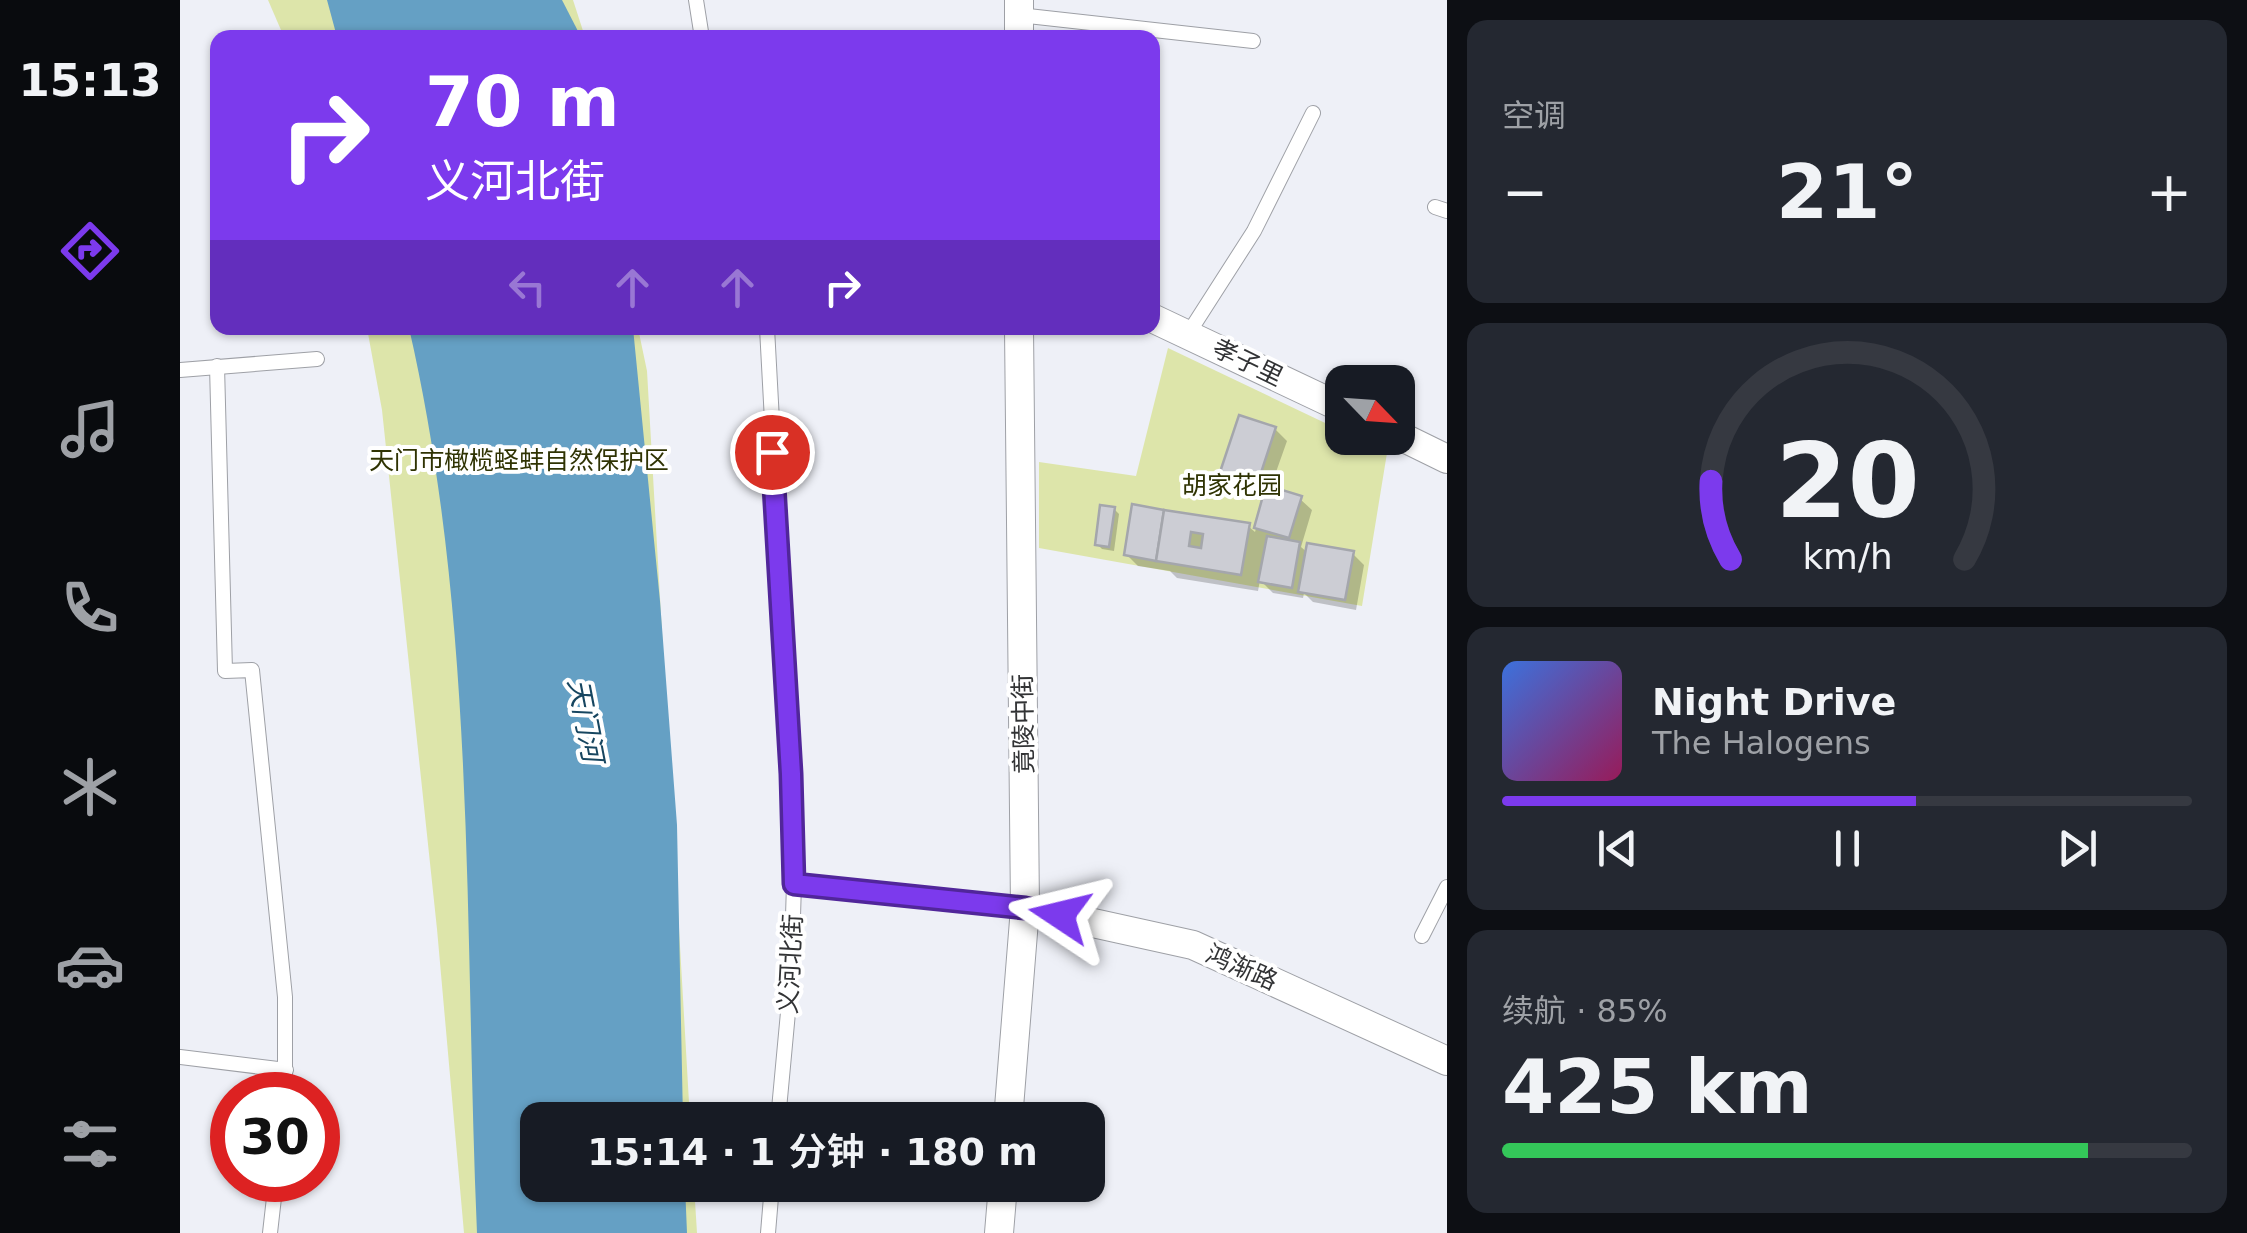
<!DOCTYPE html>
<html lang="zh">
<meta charset="utf-8">
<style>
:root{--surface:#171b24;--page:#242831;--text:#f1f3f6;--muted:#9ea1a6;--line:#363941;--accent:#7c3aed}
body{margin:0;font-family:"DejaVu Sans","Noto Sans SC",sans-serif;background:var(--page);color:var(--text);height:100vh;display:flex;flex-direction:column;font-size:38px;white-space:nowrap}
*{box-sizing:border-box;margin:0}
p{font-size:32px;color:var(--muted)}
.icon{flex:none;width:55px;height:55px;fill:none;stroke:currentColor;stroke-width:2;stroke-linecap:round;stroke-linejoin:round}
.map{position:relative;flex:1;overflow:hidden}
.side{display:flex;flex-direction:column;gap:20px;padding:20px;background:#0d0f14;width:800px}
.side>*{flex:none}
.hud{position:absolute;left:30px;top:30px;width:950px;height:305px;border-radius:20px;box-shadow:0 2px 8px #0004;background:#7c3aed;color:#fff;overflow:hidden}
.needle{width:65px;rotate:115deg}
.controls{position:absolute;left:1145px;top:365px;display:grid;gap:20px}
.controls a{display:grid;place-items:center;width:90px;height:90px;border-radius:20px;background:var(--surface);box-shadow:0 2px 8px #0004;font-size:50px}
.speed{position:absolute;left:30px;top:1072px;display:flex;gap:20px;font-size:50px;font-weight:700;text-align:center}
.speed>*{display:grid;place-content:center;width:130px;height:130px;border-radius:50%;background:var(--surface);box-shadow:0 2px 8px #0004;line-height:1}
.speed .limit{border:15px solid #d22;background:#fff;color:#111}
.pin{position:absolute;display:grid;place-items:center;width:85px;height:85px;color:#fff;margin:-42px;border:5px solid #fff;border-radius:50%;box-shadow:0 2px 10px #0007}
.me{position:absolute;width:110px;margin:-55px;rotate:280deg;stroke-linejoin:round;filter:drop-shadow(0 0 8px #0008)}
.turn{display:flex;align-items:center;gap:35px;height:210px;padding:0 50px;font-size:45px}
.turn .icon{width:130px;height:130px;stroke-width:2.5}
.turn b{display:block;font-size:70px;line-height:85px}
.lanes{display:flex;align-items:center;height:95px;padding:0 50px;background:#0003;justify-content:center;gap:50px;direction:ltr}
.lanes .off{opacity:.35}
.big{font-size:75px;font-weight:600;line-height:1.1}
.side .card{flex:1;display:flex;flex-direction:column;justify-content:center;gap:15px;min-width:0;padding:0 35px;border-radius:20px;background:var(--page)}
.side .dial{align-items:center;gap:0}
.dial svg{height:260px;overflow:visible;fill:none;stroke:var(--line);stroke-width:7;stroke-linecap:round;text-anchor:middle}
.dial text{fill:var(--text);stroke:none}
.song{display:flex;align-items:center;gap:30px}
.cover{width:120px;height:120px;border-radius:15px;background:linear-gradient(135deg,hsl(220 70% 55%),hsl(330 70% 35%))}
.played{height:10px;border-radius:5px;background:linear-gradient(90deg,var(--accent) 60%,var(--line) 60%)}
.keys{display:flex;justify-content:space-around;direction:ltr}
.heat{display:flex;justify-content:space-between;align-items:center;font-size:55px;direction:ltr}
.charge{height:15px;border-radius:8px;background:linear-gradient(90deg,#34c759 85%,var(--line) 0)}
.trip{position:absolute;left:340px;top:1102px;width:585px;height:100px;border-radius:20px;background:var(--surface);box-shadow:0 2px 8px #0004;font-weight:600;line-height:100px;text-align:center}
main{display:flex;flex:1;min-height:0}
.tab-bar{display:flex;flex-direction:column;width:180px;justify-content:space-around;align-items:center;background:#090b0e;color:var(--muted)}
.tab-bar .icon{width:70px;height:70px}
.tab-bar .selected{color:var(--accent)}
.tab-bar b{font-size:45px;color:var(--text)}
.map>svg:first-child{display:block}
</style>
<main>
<nav class="tab-bar">
<b>15:13</b>
<svg class="icon selected" aria-label="directions" viewBox="0 0 24 24"><path d="M12 3l9 9-9 9-9-9zM9 14v-3h6M13 9l2 2-2 2"/></svg>
<svg class="icon" aria-label="music" viewBox="0 0 24 24"><path d="M9 18V5l10-2v13"/><circle cx="6" cy="18" r="3"/><circle cx="16" cy="16" r="3"/></svg>
<svg class="icon" aria-label="phone" viewBox="0 0 24 24"><path d="M5 4h4l2 5-3 2q2 4 5 5l2-3 5 2v4C11 20 4 13 5 4z"/></svg>
<svg class="icon" aria-label="climate" viewBox="0 0 24 24"><path d="M12 3v18M4 7l16 10M4 17L20 7"/></svg>
<svg class="icon" aria-label="car" viewBox="0 0 24 24"><path d="M5 17H2v-5l4-1 3-4h7l3 4 3 1v5h-3M9 17h6M6 11h13"/><circle cx="7" cy="17" r="2"/><circle cx="17" cy="17" r="2"/></svg>
<svg class="icon" aria-label="filters" viewBox="0 0 24 24"><path d="M4 7h16M4 17h16"/><circle cx="9" cy="7" r="2"/><circle cx="15" cy="17" r="2"/></svg>
</nav>
<div class="map">
<svg width="1267" height="1233" viewBox="0 0 1267 1233">
<rect width="100%" height="100%" fill="#eef0f7"/>
<g fill="#dde5aa">
<polygon points="88,0 393,0 405,37 104,37"/>
<polygon points="187,328 458,328 467,371 510,1120 358,1120 358,1185 514,1185 517,1233 284,1233 257,929 202,410"/>
<polygon points="988,348 1162,431 1162,438 1176,438 1207,453 1182,606 859,548 859,462 956,476"/>
</g>
<g fill="#65a0c4">
<polygon points="147,0 382,0 401,37 157,37"/>
<path d="M229,328H453L480,601L497,825L503,1120H358V1185H505L507,1233H297C284,931 297,624 229,328Z"/>
</g>
<g fill="#0003">
<polygon points="1095,429 1107,441 1090,489 1120,499 1132,510 1121,547 1128,553 1173,554 1184,565 1176,610 1133,602 1124,593 1123,598 1093,593 1080,580 1078,591 997,578 990,571 958,566 947,555 955,507 1068,526 1075,532 1086,494 1054,483 1043,472"/>
<polygon points="934,509 939,514 934,551 922,549 917,544"/>
</g>
<g fill="#cccdd4" stroke="#a4a6ac" stroke-width="2.5" fill-rule="evenodd">
<polygon points="1059,415 1096,427 1077,485 1040,472"/>
<polygon points="1086,485 1122,496 1109,538 1074,528"/>
<polygon points="952,504 984,510 976,561 944,555"/>
<polygon points="920,505 935,507 929,547 915,545"/>
<path d="M984,510L1070,523L1061,575L976,561ZM1011,532L1023,534L1021,548L1009,546Z"/>
<polygon points="1087,536 1120,542 1112,588 1078,582"/>
<polygon points="1127,543 1174,551 1165,600 1118,592"/>
</g>
<g fill="none" stroke-linecap="round" stroke-linejoin="round">
<g stroke="#9ea0a6" stroke-width="16">
<g id="service">
<polyline points="516,0 522,38"/>
<polyline points="839,15 1073,41"/>
<polyline points="1255,207 1267,211"/>
<polyline points="587,328 611,774 614,884 611,980 598,1120"/>
<polyline points="1008,334 1074,231 1133,113"/>
<polyline points="37,366 45,671 72,670 105,997 105,1095"/>
<polyline points="0,370 137,359"/>
<polyline points="614,884 845,908"/>
<polyline points="1242,936 1267,887"/>
<polyline points="0,1057 106,1070"/>
<polyline points="90,1233 96,1180"/>
<polyline points="588,1233 592,1185"/>
</g>
</g>
<g stroke="#9ea0a6" stroke-width="30">
<g id="minor">
<polyline points="839,0 839,38"/>
<polyline points="972,318 1162,408"/>
<polyline points="1218,435 1267,459"/>
<polyline points="845,908 1013,945 1267,1061"/>
<polyline points="828,1120 845,908 839,328"/>
<polyline points="819,1233 823,1185"/>
</g>
</g>
<use href="#service" stroke="#fff" stroke-width="14"/>
<use href="#minor" stroke="#fff" stroke-width="28"/>
</g>
<g fill="none" stroke-linecap="round" stroke-linejoin="round">
<g stroke="#51269a" stroke-width="25">
<polyline id="route" points="592,452 611,774 614,884 845,908 880,915"/>
</g>
<use href="#route" stroke="#7c3aed" stroke-width="18"/>
</g>
<g text-anchor="middle" stroke-width="8" stroke-linejoin="round" paint-order="stroke">
<g font-size="25" fill="#323335" stroke="#fff">
<text transform="translate(1068 362) rotate(26)" y="9">孝子里</text>
<text transform="translate(843 724) rotate(-91)" y="9">竟陵中街</text>
<text transform="translate(610 964) rotate(-87)" y="9">义河北街</text>
<text transform="translate(1062 967) rotate(24)" y="9">鸿渐路</text>
</g>
<g font-size="25" fill="#2f3303" stroke="#fff">
<text x="339" y="469">天门市橄榄蛏蚌自然保护区</text>
<text x="1052" y="494">胡家花园</text>
</g>
<g font-size="28" font-style="italic" fill="#174660" stroke="#fff">
<text transform="translate(406 720) rotate(79)" y="10">天门河</text>
</g>
</g>
</svg>
<div class="controls">
<a><svg class="needle" viewBox="-14 -14 28 28"><path d="M0-13l5 13h-10z" fill="#e53935"/><path d="M0 13l5-13h-10z" fill="#9ea1a6"/></svg></a>
</div>
<div class="speed"><div class="limit">30</div></div>
<div class="pin" style="left:592px;top:452px;background:#d93025"><svg class="icon" aria-label="arrive" viewBox="0 0 24 24"><path d="M6 21V4h12l-3 4 3 4H6"/></svg></div>
<svg class="me" style="left:880px;top:915px" viewBox="-20 -20 40 40"><path d="M0-17L14 15 0 8-14 15z" fill="#7c3aed" stroke="#fff" stroke-width="4"/></svg>
<div class="trip">15:14 · 1 分钟 · 180 m</div>
<div class="hud">
<div class="turn"><svg class="icon" aria-label="right" viewBox="0 0 24 24"><path d="M7 20v-9h11M14 6l5 5-5 5"/></svg><div><b>70 m</b>义河北街</div></div>
<div class="lanes"><svg class="icon off" aria-label="left" viewBox="0 0 24 24"><path d="M17 20v-9H6M10 6l-5 5 5 5"/></svg><svg class="icon off" aria-label="ahead" viewBox="0 0 24 24"><path d="M12 20V5M6 11l6-6 6 6"/></svg><svg class="icon off" aria-label="ahead" viewBox="0 0 24 24"><path d="M12 20V5M6 11l6-6 6 6"/></svg><svg class="icon" aria-label="right" viewBox="0 0 24 24"><path d="M7 20v-9h11M14 6l5 5-5 5"/></svg></div>
</div>
</div>
<section class="side">
<div class="card"><p>空调</p>
<div class="heat"><a>−</a><b class="big">21°</b><a>+</a></div>
</div>
<div class="card dial"><svg viewBox="0 0 100 80">
<path d="M14 69A42 42 0 1 1 86 69"/>
<path d="M14 69A42 42 0 0 1 8 45" stroke="#7c3aed"/>
<text x="50" y="56" font-size="32" font-weight="700">20</text>
<text x="50" y="72" font-size="11">km/h</text>
</svg></div>
<div class="card">
<div class="song"><i class="cover"></i><div><b>Night Drive</b><p>The Halogens</p></div></div>
<div class="played"></div>
<div class="keys"><svg class="icon" aria-label="previous" viewBox="0 0 24 24"><path d="M18 5L8 12l10 7zM5 5v14"/></svg><svg class="icon" aria-label="pause" viewBox="0 0 24 24"><path d="M8 5v14M16 5v14"/></svg><svg class="icon" aria-label="next" viewBox="0 0 24 24"><path d="M6 5l10 7-10 7zM19 5v14"/></svg></div>
</div>
<div class="card"><p>续航 · 85%</p><b class="big">425 km</b><div class="charge"></div></div>
</section>
</main>
